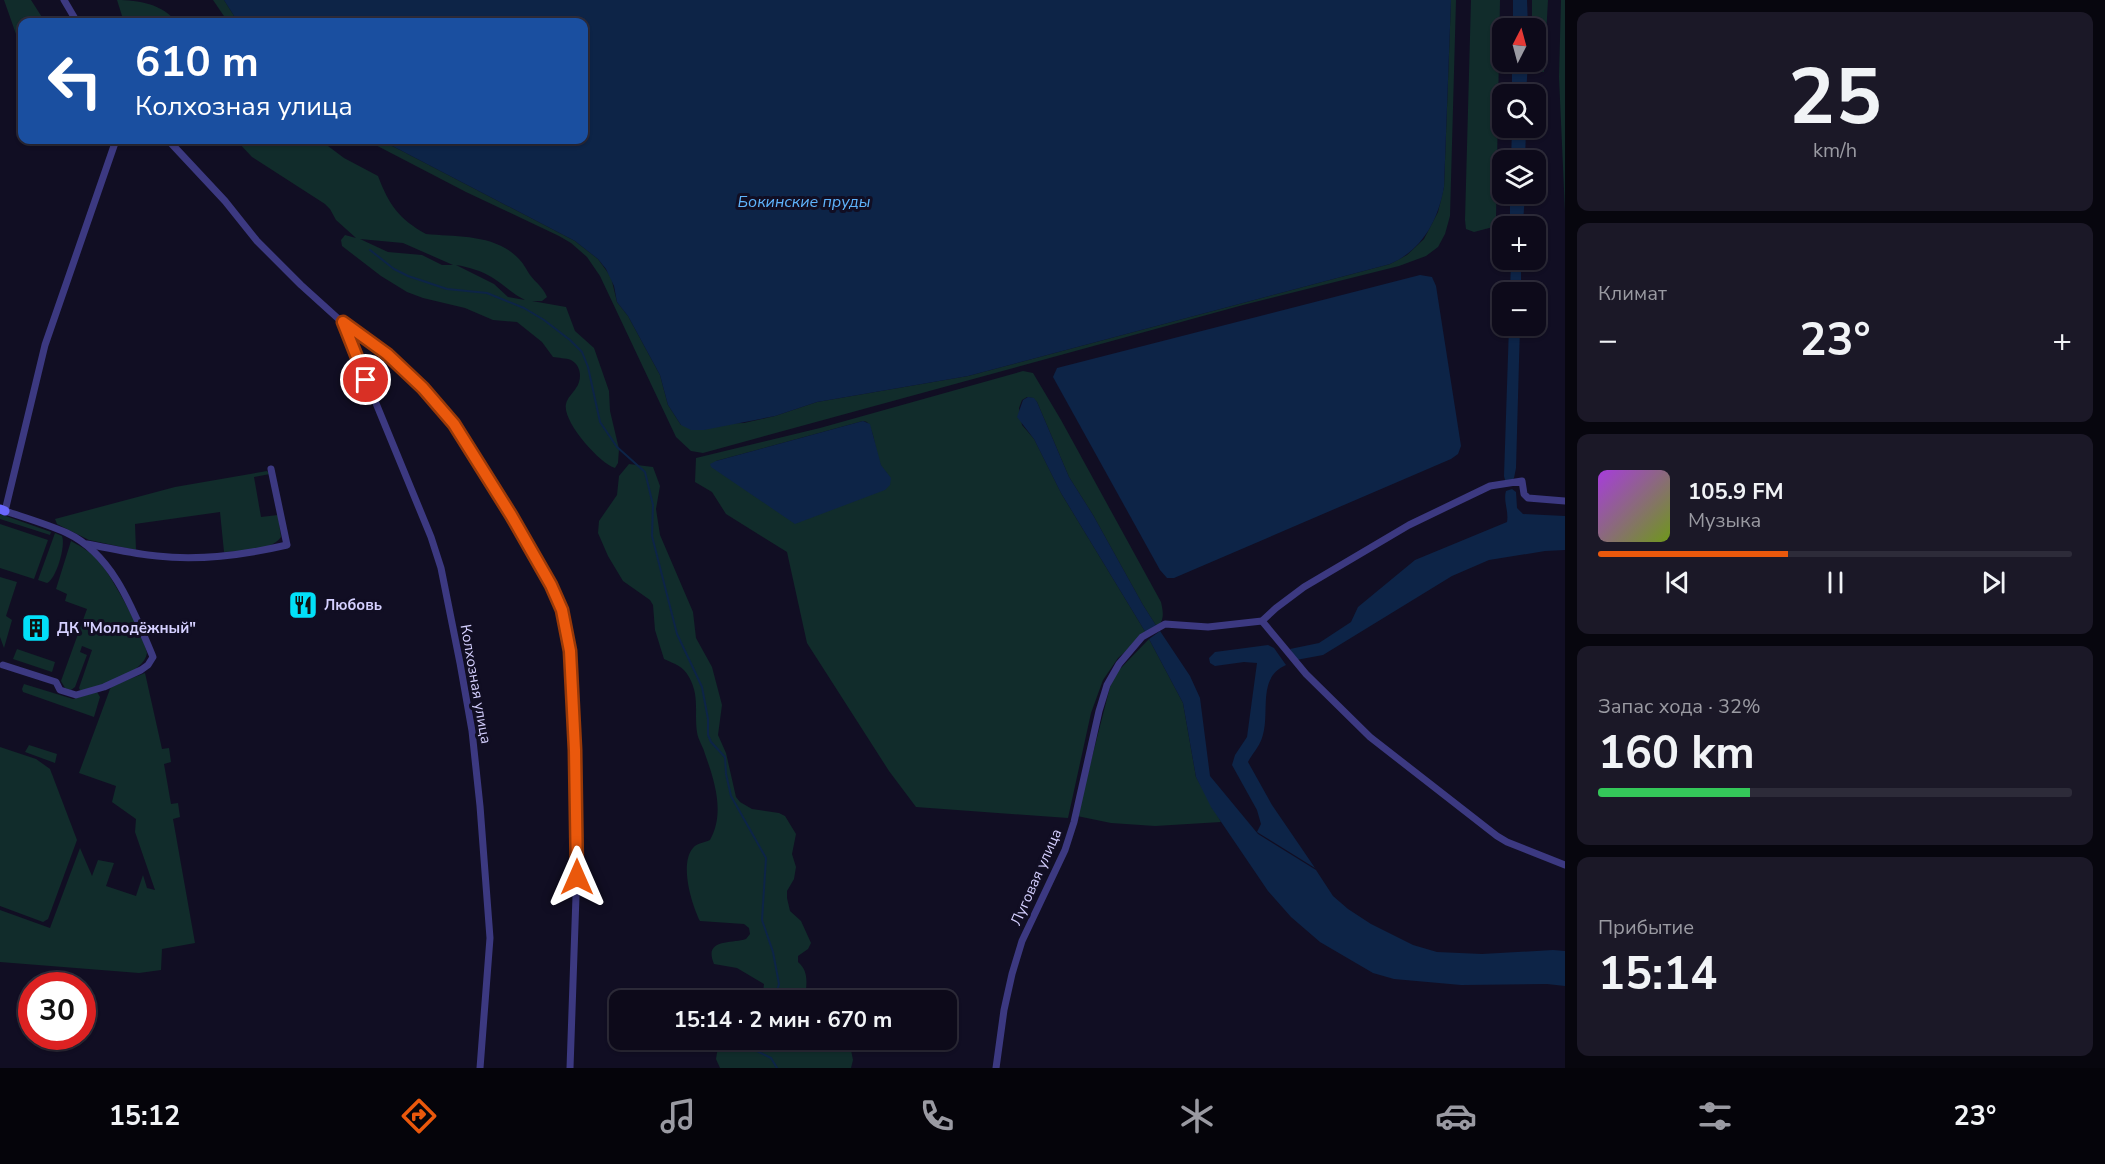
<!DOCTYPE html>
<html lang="ru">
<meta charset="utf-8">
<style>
:root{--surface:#0d0a1a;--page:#1b1827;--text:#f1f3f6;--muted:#9a9aa2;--line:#2d2b39;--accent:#ea580c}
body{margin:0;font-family:"Nunito Sans",sans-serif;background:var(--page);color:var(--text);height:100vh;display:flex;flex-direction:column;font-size:22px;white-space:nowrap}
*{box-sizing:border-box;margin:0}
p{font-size:20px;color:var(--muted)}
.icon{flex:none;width:33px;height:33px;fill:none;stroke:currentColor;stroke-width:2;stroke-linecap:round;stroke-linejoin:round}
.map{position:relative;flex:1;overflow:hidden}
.drawer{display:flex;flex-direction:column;gap:12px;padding:12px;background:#07060e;width:540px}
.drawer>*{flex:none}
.guide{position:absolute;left:18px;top:18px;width:570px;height:126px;border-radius:12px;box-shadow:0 2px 4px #0004,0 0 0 2px var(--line);background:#1a4fa0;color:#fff;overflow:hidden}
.needle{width:39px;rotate:6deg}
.buttons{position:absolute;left:1492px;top:18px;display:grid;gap:12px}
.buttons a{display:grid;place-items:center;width:54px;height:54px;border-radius:12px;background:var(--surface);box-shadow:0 2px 4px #0004,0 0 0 2px var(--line);font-size:30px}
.speed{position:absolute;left:18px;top:972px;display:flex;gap:12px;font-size:30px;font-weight:700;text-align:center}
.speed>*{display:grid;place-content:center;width:78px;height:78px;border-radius:50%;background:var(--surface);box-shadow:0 2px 4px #0004,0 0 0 2px var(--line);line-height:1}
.speed .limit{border:9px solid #d22;background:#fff;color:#111}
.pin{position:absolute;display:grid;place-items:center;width:51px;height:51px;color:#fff;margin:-26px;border:3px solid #fff;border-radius:50%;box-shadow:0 2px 6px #0007}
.me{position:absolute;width:66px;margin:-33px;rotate:0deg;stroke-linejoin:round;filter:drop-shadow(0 0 4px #0008)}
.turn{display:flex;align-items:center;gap:21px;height:126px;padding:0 18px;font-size:27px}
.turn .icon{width:78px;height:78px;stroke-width:2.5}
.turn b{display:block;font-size:42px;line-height:51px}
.big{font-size:45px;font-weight:700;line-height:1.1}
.drawer .widget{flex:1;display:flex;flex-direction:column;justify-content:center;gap:9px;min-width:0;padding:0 21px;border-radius:12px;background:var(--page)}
.drawer .dial{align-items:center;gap:0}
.dial b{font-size:78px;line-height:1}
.song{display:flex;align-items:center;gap:18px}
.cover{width:72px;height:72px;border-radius:9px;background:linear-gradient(135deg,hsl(280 70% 55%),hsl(80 70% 35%))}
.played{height:6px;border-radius:3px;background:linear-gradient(90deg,var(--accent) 40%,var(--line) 40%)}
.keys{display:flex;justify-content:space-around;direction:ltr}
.heat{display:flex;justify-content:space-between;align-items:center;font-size:33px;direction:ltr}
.charge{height:9px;border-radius:4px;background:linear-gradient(90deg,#34c759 32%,var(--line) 0)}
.trip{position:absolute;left:609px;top:990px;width:348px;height:60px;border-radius:12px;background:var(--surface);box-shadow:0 2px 4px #0004,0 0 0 2px var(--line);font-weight:700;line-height:60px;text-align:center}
.tab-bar{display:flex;height:96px;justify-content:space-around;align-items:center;background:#05040a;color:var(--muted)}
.tab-bar .icon{width:42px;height:42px}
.tab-bar .on{color:var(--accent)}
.tab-bar b{font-size:27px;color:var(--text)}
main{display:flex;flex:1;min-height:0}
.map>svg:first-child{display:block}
</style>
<main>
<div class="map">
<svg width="1565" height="1068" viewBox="0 0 1565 1068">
<rect width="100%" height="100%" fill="#110e23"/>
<g fill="#112c2b" fill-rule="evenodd">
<polygon points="4,0 31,0 45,22 22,22 22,51"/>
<path d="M117,0C138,0 163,4 176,22H124Z"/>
<polygon points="213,0 224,0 238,22 228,22"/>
<polygon points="1451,0 1456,0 1450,216 1445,234 1438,247 1426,256 1399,266 1243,305 703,453 691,451 676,437 600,276 587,257 571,243 559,236 466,192 366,140 381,140 575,241 598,259 611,277 617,302 628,316 660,375 668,405 681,425 744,423 775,416 817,402 968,376 1390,264 1407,255 1424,239 1438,212 1444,187"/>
<polygon points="1471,0 1500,0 1496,218 1493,227 1474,232 1466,229 1465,220"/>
<polygon points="1532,0 1548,0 1544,72 1533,71 1530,67 1530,62 1536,62 1536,28 1532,28"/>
<polygon points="1561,0 1565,0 1565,212 1559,77"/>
<path d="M236,140H320L344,158L378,176C389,205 399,219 426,234C457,237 496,234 519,259C524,264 526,269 530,275C536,283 543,287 547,297L542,301H532L566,307L575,331L594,348L609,391L610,411L619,449L618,463L615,468C599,463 562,421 566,404C567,398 573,393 576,388C582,380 582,366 571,360C566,358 558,358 553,357L542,342L517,322L493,320L465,308L423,298L407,292L381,276L342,246L341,240L345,235L356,238L336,220L330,209L325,204L252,157ZM360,239L403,243L453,265H442L422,255L388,252ZM456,265C469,267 482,271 493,278C504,285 513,294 525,300L508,297L494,284Z"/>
<path d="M1023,371L1033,373L1061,420L1161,602C1163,611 1165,620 1157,627L1143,605L1093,515L1069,477L1037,402L1033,398L1027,397L1022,400L1019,408L1022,425L1034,439L1061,493L1146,633L1118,658L1103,680L1091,713L1068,818L916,807L889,771L807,643L787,552L726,514L712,492L695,482L696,458L820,428ZM863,421L867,422C878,437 873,461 887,473L716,461Z"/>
<path d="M629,464L653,467L660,486L656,509L660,535L693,612L696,638L712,667L722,705L718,735L726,753L736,797L740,802L752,809L779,813L785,816L796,834L792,854L796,867L794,879L787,891V898L790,911L801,921L811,943L808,949L798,956V962C810,972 806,986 805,1000H762L764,984L737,968L714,964C703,938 732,944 746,939L750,934L749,928L744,924L700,921C692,905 679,864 693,848C697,843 704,843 710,840C725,813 715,782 705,754C703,746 698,740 697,732C694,712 700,697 689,677C683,666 675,664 664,659L655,630L653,605L650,600L623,581L608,556L598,533L599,521L617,495L619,476Z"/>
<path d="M267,471L270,474L254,477L261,517L278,515L281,537C270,552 242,550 224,552L220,512L135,524L136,550L89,540L57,524L55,519L175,487Z"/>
<polygon points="0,514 51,532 50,535 0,519"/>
<polygon points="0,524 48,540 34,579 0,568"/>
<path d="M55,533L62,536C66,546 56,579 47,583L38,580Z"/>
<path d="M71,541C80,546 91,552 98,560C112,576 143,633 147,653C144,673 102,685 84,690H80L79,688L92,650L82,646L80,652L87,655L75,687L71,690L65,688L61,681L87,609L65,601L67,594L56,589Z"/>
<polygon points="0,577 17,582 6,616 12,620 4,648 0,637"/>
<polygon points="1149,639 1183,703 1196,777 1221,822 1155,826 1111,823 1077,816 1110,687 1117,672"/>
<polygon points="17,649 55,662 52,672 13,659"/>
<polygon points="145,673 162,749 169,748 171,762 164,764 171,804 178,803 180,817 173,819 195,943 162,949 161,970 139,973 0,962 0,910 50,928 80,848 92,876 98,860 114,863 106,886 136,896 143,875 147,888 155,890 135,832 136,819 112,802 116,786 79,773 110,689 112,686"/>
<polygon points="24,684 73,699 97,692 100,697 94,717 23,692 22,689"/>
<polygon points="29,745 57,754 55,763 25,752"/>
<polygon points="0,747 36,759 50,769 77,840 48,919 43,922 0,906"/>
<polygon points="719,1040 849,1040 853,1060 851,1068 720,1068 716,1059"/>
</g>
<g fill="#0d2447">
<path d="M224,0H1451L1444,187C1438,221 1422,250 1390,264L968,376L817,402L775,416L704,430H691L681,425L668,405L660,375L628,316L617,302L614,286L606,269L598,259L575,241L381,140H584V22H238Z"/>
<polygon points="1513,0 1527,0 1528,28 1513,28"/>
<polygon points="1512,62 1528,62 1526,94 1512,94"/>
<polygon points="1512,128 1526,128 1525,160 1511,160"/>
<polygon points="1510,194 1525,194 1523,223 1518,225 1510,223"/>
<polygon points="1511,260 1521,260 1521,292 1510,292"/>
<polygon points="1420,275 1432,277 1436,286 1461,446 1458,454 1451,459 1174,578 1167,578 1160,570 1053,377 1057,368"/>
<polygon points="1509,326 1520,326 1516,468 1514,478 1512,480 1505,480 1504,476"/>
<polygon points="1028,397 1034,398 1037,402 1069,477 1093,515 1143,605 1157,627 1146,633 1061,493 1034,439 1017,417 1023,400"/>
<polygon points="863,421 870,424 881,465 891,478 890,485 885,490 795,524 711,467 710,464 716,461"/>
<path d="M1512,489L1516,492L1517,508L1523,514L1565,516V550L1545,551L1489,560L1452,576L1323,655L1296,660L1290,649L1319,643L1351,622L1358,607L1415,560L1507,522C1509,511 1503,501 1506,491Z"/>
<polygon points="1160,631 1190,676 1200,698 1210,776 1258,834 1316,870 1333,896 1348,909 1371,924 1413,945 1437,952 1482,954 1553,950 1565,951 1565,986 1547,984 1461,985 1394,979 1373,973 1320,942 1291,917 1268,891 1211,807 1196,777 1183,703 1149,639"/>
<path d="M1268,645L1274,648L1286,665C1256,678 1271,713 1262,738C1259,747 1252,754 1248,762L1272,805L1315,868L1257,832L1261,824L1257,810L1232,765L1235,755L1247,737L1257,663L1244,662L1215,666L1210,663L1209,658L1215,652Z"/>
</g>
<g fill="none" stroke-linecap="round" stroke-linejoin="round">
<g stroke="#0d2447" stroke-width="2">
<polyline points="370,250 394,269 408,276 447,289 487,293 524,308 544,320 570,340 582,352 588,367 600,422 617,447 645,472 653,505 652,536 677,634 702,687 708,719 708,735 711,742 725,757 726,774 731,796 766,858 762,920 773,952 779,984 774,1000"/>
<polyline points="751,1040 757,1051 771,1058 777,1068"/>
</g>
<g stroke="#3c3981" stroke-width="7">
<polyline points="64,0 77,22"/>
<polyline points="168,140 225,201 257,241 301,285 343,323 387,354 440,406 454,424 484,471 551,585 562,610 570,651 575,750 576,896 570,1068"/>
<polyline points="343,323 431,537 441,568 460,663 472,731 480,806 490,938 480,1068"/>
<path d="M87,544C110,548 133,554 157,556C200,561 244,555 287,545L271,469"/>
<polyline points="1262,621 1306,674 1370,737 1497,836 1507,842 1565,865"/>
<path d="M3,665L56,682L60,690L76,695L104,687L141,670L148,665L153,657C134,612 114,555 67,533C47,524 26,518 5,511L45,345L116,140"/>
<polyline points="996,1068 1004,1010 1012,974 1022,941 1065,850 1074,822 1099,711 1107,685 1119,664 1142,637 1165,624 1208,627 1262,621 1276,608 1304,587 1409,525 1490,486 1522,481 1524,494 1528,498 1565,501"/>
</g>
<polyline stroke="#6b68fe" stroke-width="9" points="0,509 5,511"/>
</g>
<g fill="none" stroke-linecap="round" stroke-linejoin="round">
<g stroke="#983908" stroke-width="15">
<polyline id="route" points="366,380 343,322 387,354 423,388 454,424 511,515 551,585 562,610 570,651 575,750 577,877"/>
</g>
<use href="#route" stroke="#ea580c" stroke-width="10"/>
</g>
<defs>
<g id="restaurant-square" transform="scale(1.5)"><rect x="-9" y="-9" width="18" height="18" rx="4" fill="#02e0f8" stroke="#110e23"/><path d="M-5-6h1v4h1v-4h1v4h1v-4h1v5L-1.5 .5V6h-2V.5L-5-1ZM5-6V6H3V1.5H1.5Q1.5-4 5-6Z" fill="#111"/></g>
<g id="building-square" transform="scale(1.5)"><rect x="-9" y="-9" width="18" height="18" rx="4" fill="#02e0f8" stroke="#110e23"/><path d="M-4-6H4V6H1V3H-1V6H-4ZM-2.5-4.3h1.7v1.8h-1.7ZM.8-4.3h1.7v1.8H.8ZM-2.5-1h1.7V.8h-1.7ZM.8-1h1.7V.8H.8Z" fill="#111"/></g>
</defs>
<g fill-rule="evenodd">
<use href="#restaurant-square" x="303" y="605"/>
<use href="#building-square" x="36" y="628"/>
</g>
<g text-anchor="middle" stroke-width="6" stroke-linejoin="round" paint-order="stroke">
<g font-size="15" font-weight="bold" fill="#d5d0ff" stroke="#110e23" text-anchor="start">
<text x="324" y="610">Любовь</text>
<text x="57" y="633">ДК "Молодёжный"</text>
</g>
<g font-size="15" fill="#d5d0ff" stroke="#110e23">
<text transform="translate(476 684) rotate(80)" y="5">Колхозная улица</text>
<text transform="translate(1036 877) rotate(-66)" y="5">Луговая улица</text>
</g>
<g font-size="16" font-style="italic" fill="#5fb4fd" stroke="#110e23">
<text x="804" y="207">Бокинские пруды</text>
</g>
</g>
</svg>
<div class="buttons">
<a><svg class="needle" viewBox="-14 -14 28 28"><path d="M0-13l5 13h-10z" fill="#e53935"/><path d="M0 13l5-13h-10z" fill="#9a9aa2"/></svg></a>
<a><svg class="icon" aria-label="search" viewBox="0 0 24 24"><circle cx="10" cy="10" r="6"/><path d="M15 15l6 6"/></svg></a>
<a><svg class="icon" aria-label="layers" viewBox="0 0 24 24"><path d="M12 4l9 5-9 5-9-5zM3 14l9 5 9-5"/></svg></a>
<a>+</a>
<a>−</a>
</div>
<div class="speed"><div class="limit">30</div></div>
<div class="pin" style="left:366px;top:380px;background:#d93025"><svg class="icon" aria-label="arrive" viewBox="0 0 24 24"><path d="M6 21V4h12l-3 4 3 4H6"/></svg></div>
<svg class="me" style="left:577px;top:877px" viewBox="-20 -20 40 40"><path d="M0-17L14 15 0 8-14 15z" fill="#ea580c" stroke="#fff" stroke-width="4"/></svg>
<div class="trip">15:14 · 2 мин · 670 m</div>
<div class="guide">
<div class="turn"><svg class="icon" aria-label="left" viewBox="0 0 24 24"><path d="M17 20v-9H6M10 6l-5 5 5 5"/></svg><div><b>610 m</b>Колхозная улица</div></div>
</div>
</div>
<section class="drawer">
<div class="widget dial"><b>25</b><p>km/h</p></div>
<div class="widget"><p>Климат</p>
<div class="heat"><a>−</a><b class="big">23°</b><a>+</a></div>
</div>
<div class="widget">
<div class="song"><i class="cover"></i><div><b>105.9 FM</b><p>Музыка</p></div></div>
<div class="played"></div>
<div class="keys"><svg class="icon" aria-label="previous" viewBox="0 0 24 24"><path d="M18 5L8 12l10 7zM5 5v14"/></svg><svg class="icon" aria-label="pause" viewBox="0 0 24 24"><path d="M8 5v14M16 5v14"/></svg><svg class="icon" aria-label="next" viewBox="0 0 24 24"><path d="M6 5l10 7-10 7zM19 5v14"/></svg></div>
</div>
<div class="widget"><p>Запас хода · 32%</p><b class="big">160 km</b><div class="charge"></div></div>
<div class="widget"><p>Прибытие</p><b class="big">15:14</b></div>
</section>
</main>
<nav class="tab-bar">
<b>15:12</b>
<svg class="icon on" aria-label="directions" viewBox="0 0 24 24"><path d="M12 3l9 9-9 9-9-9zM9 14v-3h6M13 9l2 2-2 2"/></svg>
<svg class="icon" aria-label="music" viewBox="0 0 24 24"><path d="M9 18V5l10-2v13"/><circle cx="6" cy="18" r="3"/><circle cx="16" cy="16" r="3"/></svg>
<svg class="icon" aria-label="phone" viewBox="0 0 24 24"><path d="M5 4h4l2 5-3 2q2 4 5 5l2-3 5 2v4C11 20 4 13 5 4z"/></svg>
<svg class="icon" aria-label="climate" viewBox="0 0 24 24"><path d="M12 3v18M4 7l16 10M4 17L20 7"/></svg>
<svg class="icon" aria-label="car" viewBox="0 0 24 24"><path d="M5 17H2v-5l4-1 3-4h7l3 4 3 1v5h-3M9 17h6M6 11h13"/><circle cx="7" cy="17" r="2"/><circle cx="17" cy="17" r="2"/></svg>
<svg class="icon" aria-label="filters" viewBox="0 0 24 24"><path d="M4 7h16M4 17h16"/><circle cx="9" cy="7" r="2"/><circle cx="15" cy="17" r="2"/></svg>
<b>23°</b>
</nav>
